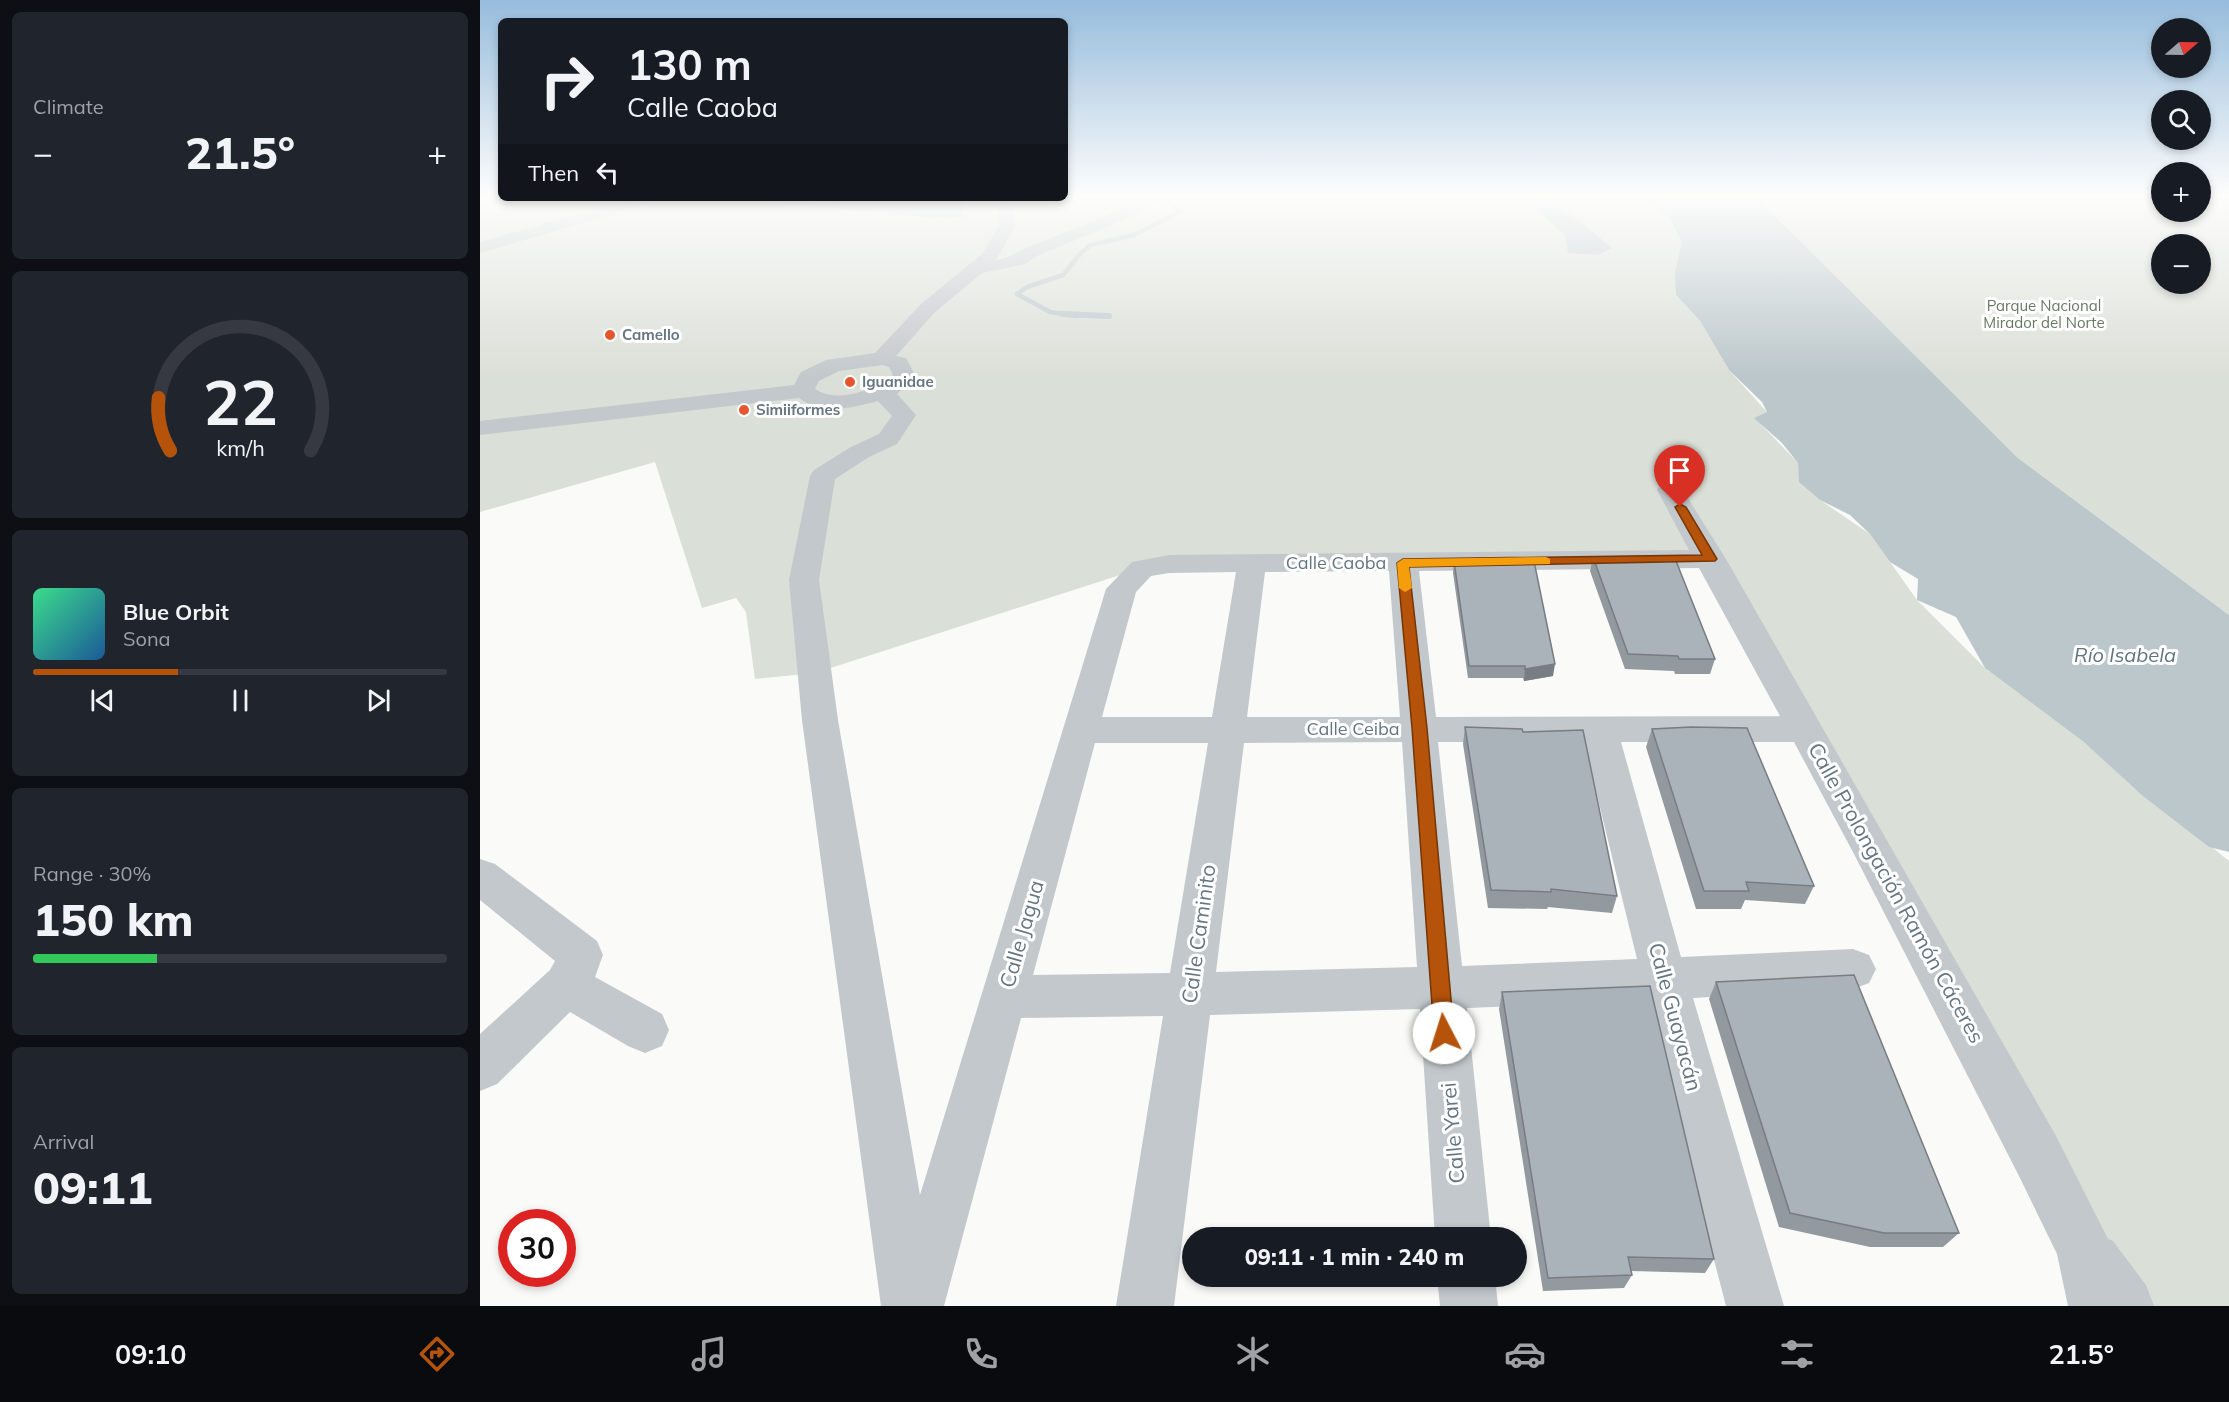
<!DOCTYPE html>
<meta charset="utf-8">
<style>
:root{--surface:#171b24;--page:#20242c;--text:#f1f3f6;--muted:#9ea1a6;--line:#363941;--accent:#b45309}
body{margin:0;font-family:Mulish,sans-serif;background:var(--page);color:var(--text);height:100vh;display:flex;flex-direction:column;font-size:22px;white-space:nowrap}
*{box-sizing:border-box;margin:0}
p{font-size:20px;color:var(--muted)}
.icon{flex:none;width:33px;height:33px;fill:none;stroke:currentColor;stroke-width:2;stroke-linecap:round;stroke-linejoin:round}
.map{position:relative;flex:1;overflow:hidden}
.details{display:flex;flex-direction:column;gap:12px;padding:12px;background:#0d0f14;width:480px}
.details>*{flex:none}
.hud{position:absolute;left:18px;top:18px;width:570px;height:183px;border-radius:9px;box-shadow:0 3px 9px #0003;background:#171b24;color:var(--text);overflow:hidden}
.needle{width:39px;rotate:70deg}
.fabs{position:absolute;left:1671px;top:18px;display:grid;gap:12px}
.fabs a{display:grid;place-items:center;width:60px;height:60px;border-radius:50%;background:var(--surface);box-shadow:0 3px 9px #0003;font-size:30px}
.speed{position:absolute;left:18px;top:1209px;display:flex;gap:12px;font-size:30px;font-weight:700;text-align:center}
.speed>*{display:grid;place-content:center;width:78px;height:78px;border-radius:50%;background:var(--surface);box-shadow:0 3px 9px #0003;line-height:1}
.speed .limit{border:9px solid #d22;background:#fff;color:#111}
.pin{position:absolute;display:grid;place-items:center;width:51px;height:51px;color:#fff;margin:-62px -26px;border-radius:50% 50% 50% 0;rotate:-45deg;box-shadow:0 0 6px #0007}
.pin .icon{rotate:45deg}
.me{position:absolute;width:66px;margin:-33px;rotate:355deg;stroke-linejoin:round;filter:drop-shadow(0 0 4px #0008)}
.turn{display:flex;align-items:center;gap:21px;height:126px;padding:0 30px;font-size:27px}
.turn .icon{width:78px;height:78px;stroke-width:2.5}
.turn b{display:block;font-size:42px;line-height:51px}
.then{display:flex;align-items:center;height:57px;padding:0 30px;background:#0003;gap:12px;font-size:22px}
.big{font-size:45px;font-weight:800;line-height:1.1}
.details .card{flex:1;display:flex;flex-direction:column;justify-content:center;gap:9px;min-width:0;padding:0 21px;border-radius:9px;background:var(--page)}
.details .dial{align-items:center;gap:0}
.dial svg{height:156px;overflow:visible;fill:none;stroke:var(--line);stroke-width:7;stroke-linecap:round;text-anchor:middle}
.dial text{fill:var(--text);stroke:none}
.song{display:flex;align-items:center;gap:18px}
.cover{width:72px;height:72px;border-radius:9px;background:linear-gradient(135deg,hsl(150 70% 55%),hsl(210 70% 35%))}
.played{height:6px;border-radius:3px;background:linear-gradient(90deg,var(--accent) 35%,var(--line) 35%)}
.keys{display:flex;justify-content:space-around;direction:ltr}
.heat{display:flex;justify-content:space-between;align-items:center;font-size:33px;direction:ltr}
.charge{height:9px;border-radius:4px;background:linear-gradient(90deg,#34c759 30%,var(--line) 0)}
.trip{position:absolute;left:702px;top:1227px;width:345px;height:60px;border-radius:30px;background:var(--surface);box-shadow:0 3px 9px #0003;font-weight:800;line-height:60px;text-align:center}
.menu{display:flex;height:96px;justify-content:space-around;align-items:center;background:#090b0e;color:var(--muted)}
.menu .icon{width:42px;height:42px}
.menu .current{color:var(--accent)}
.menu b{font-size:27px;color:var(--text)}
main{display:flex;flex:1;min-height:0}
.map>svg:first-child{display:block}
</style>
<main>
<section class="details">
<div class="card"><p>Climate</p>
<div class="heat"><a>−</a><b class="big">21.5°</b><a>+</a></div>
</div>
<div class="card dial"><svg viewBox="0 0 100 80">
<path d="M14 69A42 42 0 1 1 86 69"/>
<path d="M14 69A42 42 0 0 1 8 42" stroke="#b45309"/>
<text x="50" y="56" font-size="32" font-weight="700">22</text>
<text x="50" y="72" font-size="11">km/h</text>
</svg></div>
<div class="card">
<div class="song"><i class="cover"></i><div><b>Blue Orbit</b><p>Sona</p></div></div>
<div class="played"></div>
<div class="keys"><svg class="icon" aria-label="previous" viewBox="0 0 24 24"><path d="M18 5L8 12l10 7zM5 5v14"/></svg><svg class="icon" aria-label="pause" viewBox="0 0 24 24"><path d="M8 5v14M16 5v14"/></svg><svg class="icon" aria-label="next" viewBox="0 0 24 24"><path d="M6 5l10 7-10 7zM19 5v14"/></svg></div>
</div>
<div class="card"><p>Range · 30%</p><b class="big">150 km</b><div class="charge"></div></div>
<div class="card"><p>Arrival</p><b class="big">09:11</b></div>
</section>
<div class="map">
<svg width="1749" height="1306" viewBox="0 0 1749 1306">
<rect width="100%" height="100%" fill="#fafaf8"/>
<g fill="#dadfd7" fill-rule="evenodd">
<polygon points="11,195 21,195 21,198 1164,195 1189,218 1202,242 1196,295 1220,321 1249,370 1287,412 1275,418 1318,463 1320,482 1340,500 1390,534 1437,600 1505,668 1605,743 1749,861 1749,1306 1645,1306 1231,559 662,568 335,673 275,679 266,612 256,598 222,608 175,462 0,512 0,200"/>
<path d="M1274,195H1681L1682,212H1720L1721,195H1749V615L1538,458ZM1682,244H1720V284H1682Z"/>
</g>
<g fill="#bbc7cb">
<polygon points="1044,195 1060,195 1098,220 1132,248 1118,255 1088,253 1085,235 1045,201"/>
<polygon points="1164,195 1274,195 1538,458 1749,615 1749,852 1729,847 1663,796 1605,743 1505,668 1476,617 1437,600 1438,579 1410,562 1390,534 1370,515 1340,500 1319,482 1318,463 1302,443 1274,418 1287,412 1282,402 1249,370 1220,321 1196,295 1195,272 1202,242 1189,218"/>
<polygon points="300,198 488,198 482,204 483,217 469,218 304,201"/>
</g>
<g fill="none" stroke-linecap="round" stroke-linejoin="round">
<g stroke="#bbc7cb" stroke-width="4.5">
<polyline points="742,195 750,198"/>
<polyline points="300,198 304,201 456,216 478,198"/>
<polyline points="597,316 570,312 537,294 547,287 583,275 601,253 611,245 654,235 701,211 687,202 695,195"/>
</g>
<polyline stroke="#bbc7cb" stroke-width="6" points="582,314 629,316"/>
<g stroke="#b5babe" stroke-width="3">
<polygon id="major" points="0,195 15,195 12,198 0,203"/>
</g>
<g fill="#c3c8cc" fill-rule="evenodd">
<path d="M669,195H687L649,218L559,255L545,264L502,273L455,312L416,356L426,358L436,377L417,394L436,415L417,444L389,457L355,479L339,580L358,720L440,1195L626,589L652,562L689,555L1209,550L1177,490L1181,484L1190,482L1199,484L1246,559L1576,1136L1628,1239L1633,1241L1666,1285L1674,1306H1588L1577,1254L1538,1174L1374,854L1314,742H1141L1201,957L1373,949L1389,955L1396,969L1389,983L1373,989L1213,998L1304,1306H1246L1167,1001L987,1008L1011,1238H955L940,1009L730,1015L694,1306H636L683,1016L541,1018L464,1306H401L322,720L309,580L330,476L334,470L371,447L399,434L412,416L398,401C371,408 343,415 319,398L0,435V421L314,385L321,372L346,360L395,353L441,304L502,254L519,226V198H535V226L516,260C531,258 540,250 554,245C593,229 632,215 669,195ZM402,365L409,367L413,375C393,390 359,404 335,389L339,381L359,371ZM1219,568L1300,716L956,717L939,571ZM909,571L920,717H767L785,572ZM756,572L732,717H622L656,592L671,576L689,573ZM922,742L937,967L736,972L764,743ZM958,742H1104L1157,959L982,966ZM615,743H728L690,973L553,975Z"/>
<polygon points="155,198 180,198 177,201 0,253 0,242"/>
<polygon points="0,859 15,864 117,941 123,955 115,977 182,1014 189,1030 182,1046 165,1053 148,1046 90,1012 17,1084 0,1091 0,1034 70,970 75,961 0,900"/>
<polygon points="957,1276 1015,1276 1018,1306 960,1306"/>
</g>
<use href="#major" fill="#fff" fill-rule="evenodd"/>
</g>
<g fill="#929a9f">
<polygon points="1113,557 1235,659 1230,674 1195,674 1194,671 1145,669 1110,571"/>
<polygon points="974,561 1073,676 1044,681 1043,678 988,678 973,573"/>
<polygon points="985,727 1043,732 1137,896 1132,913 1068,907 1067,909 1008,908 983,744"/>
<polygon points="1172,729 1334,886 1325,904 1265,900 1261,909 1216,909 1166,747"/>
<polygon points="1236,982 1479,1233 1463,1247 1390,1247 1299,1227 1229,999"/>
<polygon points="1022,992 1234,1259 1225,1273 1151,1271 1152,1275 1144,1288 1063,1291 1019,1009"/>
</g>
<polygon fill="#777d82" points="1075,664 1073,676 1044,681 1045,669"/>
<g fill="#aab3b9" stroke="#777d82" stroke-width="1.5">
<polygon points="1194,556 1235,659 1199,659 1198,656 1148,654 1113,557"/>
<polygon points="974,561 1054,561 1075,664 1045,669 1045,666 989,666"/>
<polygon points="985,727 1042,729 1043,732 1103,730 1137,896 1071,889 1071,892 1011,890"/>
<polygon points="1211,727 1267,728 1334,886 1266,882 1269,891 1224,891 1172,729"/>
<polygon points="1374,975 1479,1233 1404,1233 1310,1213 1236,982"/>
<polygon points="1170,986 1234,1259 1148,1257 1152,1275 1068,1278 1022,992"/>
</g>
<linearGradient id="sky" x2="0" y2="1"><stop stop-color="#96bcdc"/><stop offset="0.52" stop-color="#fdfdfc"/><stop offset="1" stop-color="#fdfdfc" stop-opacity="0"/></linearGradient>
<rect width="1749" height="377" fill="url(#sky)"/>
<polygon fill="#b45309" stroke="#753606" stroke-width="1.5" points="1200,504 1206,507 1237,559 1235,561 929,567 947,728 974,1033 971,1040 964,1043 957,1040 954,1033 932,728 917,563 923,559 1222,555 1195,507"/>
<polygon fill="#f59e0b" points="1066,557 1070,559 1070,564 929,567 932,588 925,592 919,588 917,563 923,559"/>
<g fill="#e4572e" stroke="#fff" stroke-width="2">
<circle cx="130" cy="335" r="6"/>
<circle cx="370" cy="382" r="6"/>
<circle cx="264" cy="410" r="6"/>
</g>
<g text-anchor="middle" stroke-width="6" stroke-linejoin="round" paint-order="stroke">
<g font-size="15" fill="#687a64" stroke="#fff">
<text x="1564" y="311">Parque Nacional<tspan x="1564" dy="17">Mirador del Norte</tspan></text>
</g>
<g font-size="15" font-weight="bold" fill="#657683" stroke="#fff" text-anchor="start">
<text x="142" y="340">Camello</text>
<text x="382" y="387">Iguanidae</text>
<text x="276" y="415">Simiiformes</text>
</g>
<g font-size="18" fill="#657683" stroke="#fff">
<text x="856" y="569">Calle Caoba</text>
<text x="873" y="735">Calle Ceiba</text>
</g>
<g font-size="20" font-style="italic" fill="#60757c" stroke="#fff">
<text x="1645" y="662">Río Isabela</text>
</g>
<g font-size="21" fill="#657683" stroke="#fff">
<text transform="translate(1416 893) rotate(61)" y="7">Calle Prolongación Ramón Cáceres</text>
<text transform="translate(542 934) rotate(-74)" y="7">Calle Jagua</text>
<text transform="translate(719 934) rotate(-82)" y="7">Calle Caminito</text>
<text transform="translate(1195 1017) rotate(75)" y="7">Calle Guayacán</text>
<text transform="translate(973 1133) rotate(-95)" y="7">Calle Yarei</text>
</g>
</g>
</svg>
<div class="fabs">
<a><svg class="needle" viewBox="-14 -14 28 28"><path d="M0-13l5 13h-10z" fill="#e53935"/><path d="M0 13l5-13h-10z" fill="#9ea1a6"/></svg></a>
<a><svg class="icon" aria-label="search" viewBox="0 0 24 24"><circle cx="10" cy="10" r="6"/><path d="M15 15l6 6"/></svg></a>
<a>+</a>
<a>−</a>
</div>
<div class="speed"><div class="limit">30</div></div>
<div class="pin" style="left:1200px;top:507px;background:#d93025"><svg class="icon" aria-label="arrive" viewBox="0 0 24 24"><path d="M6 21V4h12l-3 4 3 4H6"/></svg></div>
<svg class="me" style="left:964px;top:1033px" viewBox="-20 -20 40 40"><circle r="19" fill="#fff"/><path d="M0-13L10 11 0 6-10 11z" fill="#b45309"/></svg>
<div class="trip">09:11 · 1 min · 240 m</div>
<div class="hud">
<div class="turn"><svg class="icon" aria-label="right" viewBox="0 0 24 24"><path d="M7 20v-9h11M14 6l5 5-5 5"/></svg><div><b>130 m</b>Calle Caoba</div></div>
<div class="then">Then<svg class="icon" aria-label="left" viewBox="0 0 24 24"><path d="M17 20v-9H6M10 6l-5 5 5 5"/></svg></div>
</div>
</div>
</main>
<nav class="menu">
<b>09:10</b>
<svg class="icon current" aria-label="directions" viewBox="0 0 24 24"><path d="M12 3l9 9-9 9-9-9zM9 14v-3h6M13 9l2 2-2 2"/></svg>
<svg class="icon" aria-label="music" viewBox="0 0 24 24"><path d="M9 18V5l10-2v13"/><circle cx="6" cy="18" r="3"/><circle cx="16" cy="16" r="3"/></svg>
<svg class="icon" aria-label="phone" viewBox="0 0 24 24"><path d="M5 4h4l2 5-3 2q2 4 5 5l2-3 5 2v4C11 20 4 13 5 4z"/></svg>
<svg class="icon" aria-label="climate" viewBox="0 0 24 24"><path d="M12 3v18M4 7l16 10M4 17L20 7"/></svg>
<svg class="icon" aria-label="car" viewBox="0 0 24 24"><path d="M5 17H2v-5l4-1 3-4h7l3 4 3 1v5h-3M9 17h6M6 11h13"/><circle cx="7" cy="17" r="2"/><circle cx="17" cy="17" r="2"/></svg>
<svg class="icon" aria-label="filters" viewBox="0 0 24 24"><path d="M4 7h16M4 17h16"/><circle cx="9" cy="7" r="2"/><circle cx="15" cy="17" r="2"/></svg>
<b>21.5°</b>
</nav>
